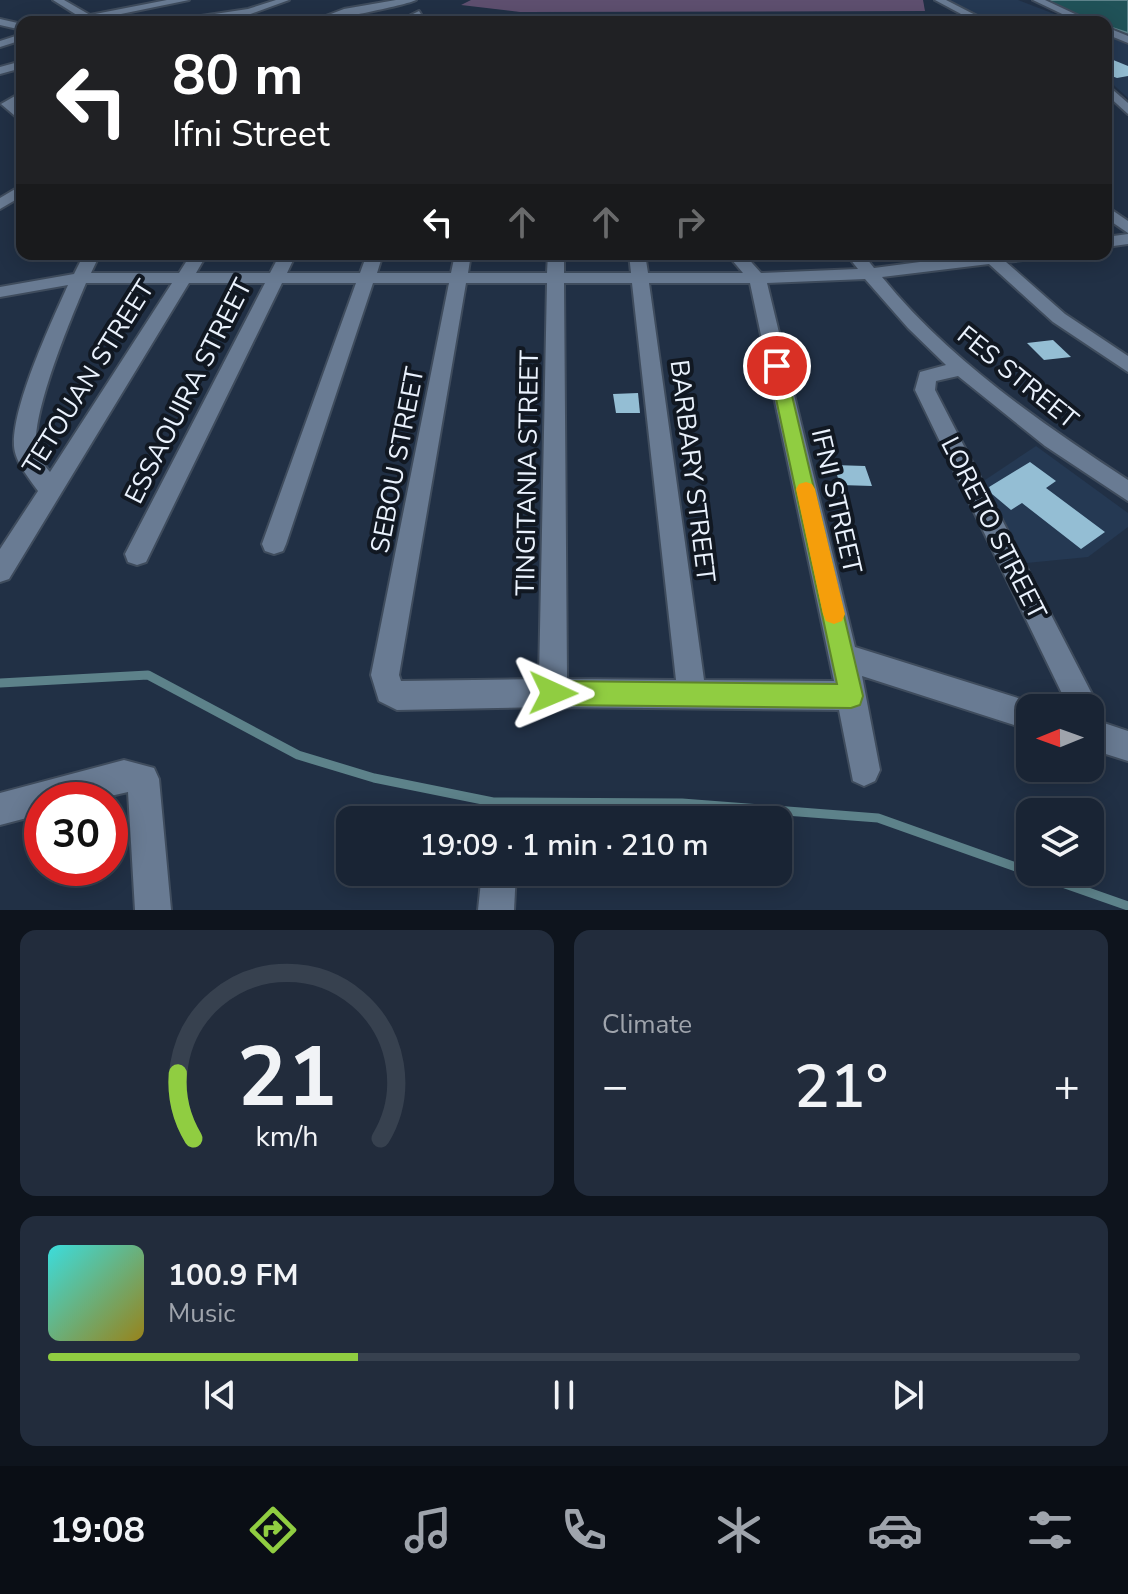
<!DOCTYPE html>
<meta charset="utf-8">
<style>
:root{--surface:#192434;--page:#222c3c;--text:#f1f3f6;--muted:#9fa4ac;--line:#37414f;--accent:#90cd41}
body{margin:0;font-family:"Nunito Sans",sans-serif;background:var(--page);color:var(--text);height:100vh;display:flex;flex-direction:column;font-size:30px;white-space:nowrap}
*{box-sizing:border-box;margin:0}
p{font-size:26px;color:var(--muted)}
.icon{flex:none;width:44px;height:44px;fill:none;stroke:currentColor;stroke-width:2;stroke-linecap:round;stroke-linejoin:round}
.map{position:relative;height:910px;overflow:hidden}
.details{display:flex;flex-direction:column;gap:20px;padding:20px;background:#0e141d;flex:1}
.details>*{flex:none}
.banner{position:absolute;left:16px;top:16px;width:1096px;height:244px;border-radius:16px;box-shadow:0 4px 20px #0003,0 0 0 2px var(--line);background:#202124;color:#fff;overflow:hidden}
.needle{width:52px;rotate:269deg}
.fabs{position:absolute;left:1016px;top:694px;display:grid;gap:16px}
.fabs a{display:grid;place-items:center;width:88px;height:88px;border-radius:16px;background:var(--surface);box-shadow:0 4px 20px #0003,0 0 0 2px var(--line);font-size:40px}
.speed{position:absolute;left:24px;top:782px;display:flex;gap:16px;font-size:40px;font-weight:700;text-align:center}
.speed>*{display:grid;place-content:center;width:104px;height:104px;border-radius:50%;background:var(--surface);box-shadow:0 4px 20px #0003,0 0 0 2px var(--line);line-height:1}
.speed .limit{border:12px solid #d22;background:#fff;color:#111}
.pin{position:absolute;display:grid;place-items:center;width:68px;height:68px;color:#fff;margin:-34px;border:4px solid #fff;border-radius:50%;box-shadow:0 2px 8px #0007}
.me{position:absolute;width:88px;margin:-44px;rotate:91deg;stroke-linejoin:round;filter:drop-shadow(0 0 6px #0008)}
.turn{display:flex;align-items:center;gap:28px;height:168px;padding:0 24px;font-size:36px}
.turn .icon{width:104px;height:104px;stroke-width:2.5}
.turn b{display:block;font-size:56px;line-height:68px}
.lanes{display:flex;align-items:center;height:76px;padding:0 24px;background:#0003;justify-content:center;gap:40px;direction:ltr}
.lanes .off{opacity:.35}
.big{font-size:60px;font-weight:600;line-height:1.1}
.details .tile{flex:1;display:flex;flex-direction:column;justify-content:center;gap:12px;min-width:0;padding:0 28px;border-radius:16px;background:var(--page)}
.details .dial{align-items:center;gap:0}
.dial svg{height:208px;overflow:visible;fill:none;stroke:var(--line);stroke-width:7;stroke-linecap:round;text-anchor:middle}
.dial text{fill:var(--text);stroke:none}
.song{display:flex;align-items:center;gap:24px}
.cover{width:96px;height:96px;border-radius:12px;background:linear-gradient(135deg,hsl(180 70% 55%),hsl(50 70% 35%))}
.played{height:8px;border-radius:4px;background:linear-gradient(90deg,var(--accent) 30%,var(--line) 30%)}
.keys{display:flex;justify-content:space-around;direction:ltr}
.heat{display:flex;justify-content:space-between;align-items:center;font-size:44px;direction:ltr}
.details .tiles{flex:1;display:grid;gap:20px;grid-template-columns:1fr 1fr}
.tile:last-child{grid-column:span 2}
.trip{position:absolute;left:336px;top:806px;width:456px;height:80px;border-radius:16px;background:var(--surface);box-shadow:0 4px 20px #0003,0 0 0 2px var(--line);font-weight:600;line-height:80px;text-align:center}
.dock{display:flex;height:128px;justify-content:space-around;align-items:center;background:#0a0e15;color:var(--muted)}
.dock .icon{width:56px;height:56px}
.dock .on{color:var(--accent)}
.dock b{font-size:36px;color:var(--text)}
.map>svg:first-child{display:block}
</style>
<div class="map">
<svg width="1128" height="910" viewBox="0 0 1128 910">
<rect width="100%" height="100%" fill="#213045"/>
<g fill="#253953">
<polygon points="945,0 1018,0 1075,22 990,22"/>
<polygon points="1106,35 1128,45 1128,98 1106,78"/>
<polygon points="1036,446 1128,513 1128,527 1088,557 1016,564 976,486"/>
</g>
<polygon fill="#5e4f6f" points="471,0 923,0 925,11 520,12 461,5"/>
<polygon fill="#205258" stroke="#5d828a" stroke-width="2" points="1037,0 1128,0 1128,33 1106,26 1106,22 1091,22"/>
<g fill="none" stroke-linecap="round" stroke-linejoin="round">
<g stroke="#5d828a" stroke-width="9">
<polyline points="0,683 148,675 298,755 374,778 493,802 682,803 878,818 1030,872"/>
<polyline points="1031,872 1128,906"/>
</g>
</g>
<g fill="#94bed4">
<polygon points="1106,57 1128,66 1128,76 1117,78 1106,74"/>
<polygon points="1053,340 1071,357 1044,360 1027,343"/>
<polygon points="638,393 640,413 616,413 613,394"/>
<polygon points="1030,462 1056,481 1046,488 1105,532 1081,549 1022,503 1011,510 992,494 989,487"/>
<polygon points="834,465 865,466 872,486 840,485"/>
</g>
<g fill="none" stroke-linecap="round" stroke-linejoin="round">
<g stroke="#3f4c5d" stroke-width="4">
<g id="minor">
<polygon points="53,0 64,0 90,15 167,0 189,0 82,22 65,22 80,17"/>
<polygon points="276,0 289,0 234,20 229,17 161,22 248,9"/>
<path d="M396,0H416C407,5 323,22 310,22L344,9Z"/>
<polygon points="935,0 946,0 989,22 976,22"/>
<polygon points="1033,0 1045,0 1092,22 1079,22"/>
<polygon points="419,11 422,16 410,22 397,22"/>
<polygon points="0,19 22,24 22,30 0,25"/>
<polygon points="1106,27 1128,36 1128,43 1106,34"/>
<polygon points="22,34 22,40 0,47 0,41"/>
<polygon points="22,61 22,68 0,74 0,67"/>
<polygon points="1106,84 1128,103 1128,114 1106,94"/>
<polygon points="22,92 22,101 15,105 22,111 21,121 1,104"/>
<polygon points="22,185 22,196 0,209 0,198"/>
<polygon points="1106,206 1128,221 1128,233 1106,218"/>
<polygon points="1128,234 1128,244 1106,247 1106,237"/>
<path d="M84,254H100L91,273H179L191,254H207L196,273H270L280,254H296L287,273H360L367,254H383L377,273H451L455,254H471L468,273H547L548,254H564V273H631L629,254H645L648,273H743L727,254H744L761,273L858,269L846,254H863L874,268L981,254H1040L1032,259L1006,262L1065,314L1128,356V372L1053,322L989,264L882,277C949,360 1040,422 1128,480V501L1045,446L958,376L936,381L935,390L1094,698L1099,708L1092,719L1128,731V761L1090,749V708H1069L915,390L920,372L946,365L908,328L865,279L767,283L855,647L1040,705L1042,708H1030V730L862,676L880,770L875,781L864,786L853,781L839,710L553,707L397,710L379,701L371,675L449,283H373L286,544L283,551L274,554L265,551L262,544L356,283H282L146,562L137,565L128,562L125,554L265,283H189L9,579L0,582V549L38,491C29,478 15,462 14,446C12,406 51,323 68,285L0,297V287L74,274ZM86,283H172L50,472C45,466 39,459 37,451C29,418 72,316 86,283ZM466,283H547L539,679L401,681L399,675ZM564,283H632L676,680L567,679ZM649,283H750L834,681L704,680Z"/>
<polygon points="124,760 154,768 159,779 171,910 135,910 128,792 93,800 42,800 42,814 0,825 0,793"/>
<polygon points="482,872 516,872 514,910 478,910"/>
</g>
</g>
<use href="#minor" fill="#697b93" fill-rule="evenodd"/>
</g>
<polygon fill="#90cd41" stroke="#5e852a" stroke-width="2" points="777,360 785,366 863,696 860,705 851,708 553,705 545,702 541,693 545,685 553,681 837,684 769,366"/>
<polygon fill="#f59e0b" points="806,482 812,484 815,489 845,614 842,621 834,624 826,621 823,614 796,489 799,484"/>
<g text-anchor="middle" stroke-width="8" stroke-linejoin="round" paint-order="stroke">
<g font-size="26" fill="#eaf2fd" stroke="#111822">
<text transform="translate(88 377) rotate(-58)" y="9">TETOUAN STREET</text>
<text transform="translate(1018 377) rotate(39)" y="9">FES STREET</text>
<text transform="translate(188 391) rotate(-63)" y="9">ESSAOUIRA STREET</text>
<text transform="translate(397 460) rotate(-79)" y="9">SEBOU STREET</text>
<text transform="translate(693 471) rotate(83)" y="9">BARBARY STREET</text>
<text transform="translate(527 473) rotate(-89)" y="9">TINGITANIA STREET</text>
<text transform="translate(837 501) rotate(77)" y="9">IFNI STREET</text>
<text transform="translate(994 528) rotate(63)" y="9">LORETO STREET</text>
</g>
</g>
</svg>
<div class="fabs">
<a><svg class="needle" viewBox="-14 -14 28 28"><path d="M0-13l5 13h-10z" fill="#e53935"/><path d="M0 13l5-13h-10z" fill="#9fa4ac"/></svg></a>
<a><svg class="icon" aria-label="layers" viewBox="0 0 24 24"><path d="M12 4l9 5-9 5-9-5zM3 14l9 5 9-5"/></svg></a>
</div>
<div class="speed"><div class="limit">30</div></div>
<div class="pin" style="left:777px;top:366px;background:#d93025"><svg class="icon" aria-label="arrive" viewBox="0 0 24 24"><path d="M6 21V4h12l-3 4 3 4H6"/></svg></div>
<svg class="me" style="left:553px;top:693px" viewBox="-20 -20 40 40"><path d="M0-17L14 15 0 8-14 15z" fill="#90cd41" stroke="#fff" stroke-width="4"/></svg>
<div class="trip">19:09 · 1 min · 210 m</div>
<div class="banner">
<div class="turn"><svg class="icon" aria-label="left" viewBox="0 0 24 24"><path d="M17 20v-9H6M10 6l-5 5 5 5"/></svg><div><b>80 m</b>Ifni Street</div></div>
<div class="lanes"><svg class="icon" aria-label="left" viewBox="0 0 24 24"><path d="M17 20v-9H6M10 6l-5 5 5 5"/></svg><svg class="icon off" aria-label="ahead" viewBox="0 0 24 24"><path d="M12 20V5M6 11l6-6 6 6"/></svg><svg class="icon off" aria-label="ahead" viewBox="0 0 24 24"><path d="M12 20V5M6 11l6-6 6 6"/></svg><svg class="icon off" aria-label="right" viewBox="0 0 24 24"><path d="M7 20v-9h11M14 6l5 5-5 5"/></svg></div>
</div>
</div>
<section class="details">
<div class="tiles">
<div class="tile dial"><svg viewBox="0 0 100 80">
<path d="M14 69A42 42 0 1 1 86 69"/>
<path d="M14 69A42 42 0 0 1 8 44" stroke="#90cd41"/>
<text x="50" y="56" font-size="32" font-weight="700">21</text>
<text x="50" y="72" font-size="11">km/h</text>
</svg></div>
<div class="tile"><p>Climate</p>
<div class="heat"><a>−</a><b class="big">21°</b><a>+</a></div>
</div>
<div class="tile">
<div class="song"><i class="cover"></i><div><b>100.9 FM</b><p>Music</p></div></div>
<div class="played"></div>
<div class="keys"><svg class="icon" aria-label="previous" viewBox="0 0 24 24"><path d="M18 5L8 12l10 7zM5 5v14"/></svg><svg class="icon" aria-label="pause" viewBox="0 0 24 24"><path d="M8 5v14M16 5v14"/></svg><svg class="icon" aria-label="next" viewBox="0 0 24 24"><path d="M6 5l10 7-10 7zM19 5v14"/></svg></div>
</div>
</div>
</section>
<nav class="dock">
<b>19:08</b>
<svg class="icon on" aria-label="directions" viewBox="0 0 24 24"><path d="M12 3l9 9-9 9-9-9zM9 14v-3h6M13 9l2 2-2 2"/></svg>
<svg class="icon" aria-label="music" viewBox="0 0 24 24"><path d="M9 18V5l10-2v13"/><circle cx="6" cy="18" r="3"/><circle cx="16" cy="16" r="3"/></svg>
<svg class="icon" aria-label="phone" viewBox="0 0 24 24"><path d="M5 4h4l2 5-3 2q2 4 5 5l2-3 5 2v4C11 20 4 13 5 4z"/></svg>
<svg class="icon" aria-label="climate" viewBox="0 0 24 24"><path d="M12 3v18M4 7l16 10M4 17L20 7"/></svg>
<svg class="icon" aria-label="car" viewBox="0 0 24 24"><path d="M5 17H2v-5l4-1 3-4h7l3 4 3 1v5h-3M9 17h6M6 11h13"/><circle cx="7" cy="17" r="2"/><circle cx="17" cy="17" r="2"/></svg>
<svg class="icon" aria-label="filters" viewBox="0 0 24 24"><path d="M4 7h16M4 17h16"/><circle cx="9" cy="7" r="2"/><circle cx="15" cy="17" r="2"/></svg>
</nav>
